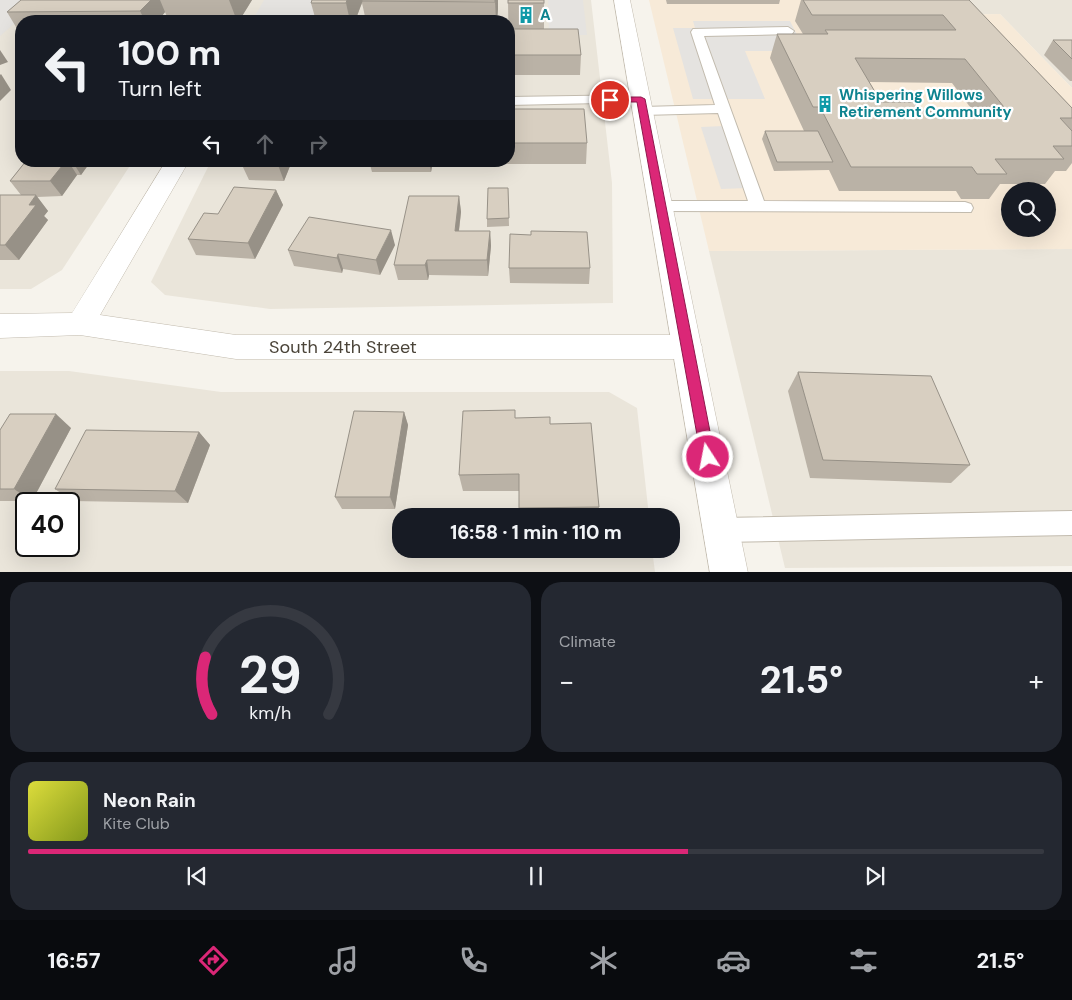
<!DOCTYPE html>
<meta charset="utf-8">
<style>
:root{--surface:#171b24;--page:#242831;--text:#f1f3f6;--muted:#9ea1a6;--line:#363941;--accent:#db2777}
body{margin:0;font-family:"DM Sans",sans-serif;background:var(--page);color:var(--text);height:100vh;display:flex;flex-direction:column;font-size:19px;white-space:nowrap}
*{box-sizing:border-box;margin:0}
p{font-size:16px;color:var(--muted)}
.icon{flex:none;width:28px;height:28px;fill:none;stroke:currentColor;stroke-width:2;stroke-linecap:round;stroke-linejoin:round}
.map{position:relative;height:572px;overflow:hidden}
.side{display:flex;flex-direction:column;gap:10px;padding:10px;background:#0d0f14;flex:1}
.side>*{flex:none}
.banner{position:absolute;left:15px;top:15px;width:500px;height:152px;border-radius:20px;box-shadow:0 5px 20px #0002;background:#171b24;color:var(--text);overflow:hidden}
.buttons{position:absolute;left:1001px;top:182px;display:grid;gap:10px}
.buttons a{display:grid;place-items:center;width:55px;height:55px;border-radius:50%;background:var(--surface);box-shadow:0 5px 20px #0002;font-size:25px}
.speed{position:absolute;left:15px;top:492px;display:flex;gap:10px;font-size:25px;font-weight:700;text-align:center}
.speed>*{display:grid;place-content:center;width:65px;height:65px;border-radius:50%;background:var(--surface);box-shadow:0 5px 20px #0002;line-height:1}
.speed .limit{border:2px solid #111;border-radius:8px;background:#fff;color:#111}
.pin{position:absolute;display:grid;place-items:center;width:42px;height:42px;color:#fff;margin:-21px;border:2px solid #fff;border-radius:50%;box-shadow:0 1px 5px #0007}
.me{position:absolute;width:55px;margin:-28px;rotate:349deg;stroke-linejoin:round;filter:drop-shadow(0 0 4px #0008)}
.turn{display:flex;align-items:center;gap:18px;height:105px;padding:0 20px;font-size:22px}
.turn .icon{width:65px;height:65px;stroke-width:2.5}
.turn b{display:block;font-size:35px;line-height:42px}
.lanes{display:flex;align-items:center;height:48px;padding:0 20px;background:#0003;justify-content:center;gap:25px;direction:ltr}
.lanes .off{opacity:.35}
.big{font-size:38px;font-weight:800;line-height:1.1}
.side .widget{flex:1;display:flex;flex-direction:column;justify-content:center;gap:8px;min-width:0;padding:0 18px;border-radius:20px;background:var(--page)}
.side .dial{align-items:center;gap:0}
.dial svg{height:130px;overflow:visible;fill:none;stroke:var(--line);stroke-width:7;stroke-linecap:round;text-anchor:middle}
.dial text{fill:var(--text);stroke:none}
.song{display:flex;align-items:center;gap:15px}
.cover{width:60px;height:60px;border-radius:8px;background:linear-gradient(135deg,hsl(60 70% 55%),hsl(70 70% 35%))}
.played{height:5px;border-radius:2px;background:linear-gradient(90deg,var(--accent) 65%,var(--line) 65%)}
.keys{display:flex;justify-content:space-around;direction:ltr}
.heat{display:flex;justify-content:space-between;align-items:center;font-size:28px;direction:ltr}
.side .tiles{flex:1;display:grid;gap:10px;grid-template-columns:1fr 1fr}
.widget:last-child{grid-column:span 2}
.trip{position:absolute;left:392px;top:508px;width:288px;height:50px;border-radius:20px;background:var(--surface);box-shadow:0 5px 20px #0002;font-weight:800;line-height:50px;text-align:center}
.dock{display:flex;height:80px;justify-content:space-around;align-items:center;background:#090b0e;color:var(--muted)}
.dock .icon{width:35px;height:35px}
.dock .on{color:var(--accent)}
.dock b{font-size:22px;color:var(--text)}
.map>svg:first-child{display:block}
</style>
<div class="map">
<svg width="1072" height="573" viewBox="0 0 1072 573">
<rect width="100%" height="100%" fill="#f6f3ec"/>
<g fill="#eae5da" fill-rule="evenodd">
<polygon points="0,0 591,0 612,183 613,303 270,309 165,295 151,282 211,161 509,161 509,21 21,21 21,161 133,161 62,270 31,289 0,289"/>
<polygon points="933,0 1072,0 1072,88 1000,14 946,15"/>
<polygon points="1072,249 1072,566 785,568 709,251"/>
<path d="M0,371H69L221,392H609L637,408L649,516H401V549H652L655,572H0ZM26,504H69V546H26Z"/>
</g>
<path fill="#f7ead8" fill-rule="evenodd" d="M649,0H933L946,15L1000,14L1072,88V249L709,251ZM1010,191H1048V229H1010Z"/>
<g fill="#e5e3e0">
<polygon points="0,0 42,0 0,36"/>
<polygon points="264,0 324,0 315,21 252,21"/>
<polygon points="548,0 583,0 587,35 549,35"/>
<polygon points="693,21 790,21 805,51 745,51 765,99 693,99 673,28 695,28"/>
<polygon points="724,126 747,188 721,189 701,127"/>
</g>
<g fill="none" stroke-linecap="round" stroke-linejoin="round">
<g stroke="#c2bbae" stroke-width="2">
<g id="service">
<polygon points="788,27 794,31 792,34 704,36 764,201 965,202 971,204 973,208 971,212 655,211 653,207 655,203 661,201 748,201 718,113 643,115 636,111 643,107 715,105 691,32 693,29"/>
<polygon points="641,95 648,99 646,102 509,105 509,97"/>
<polygon points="1072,511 1072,535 721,542 712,539 709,530 712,521 721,518"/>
</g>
</g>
<g stroke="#c2bbae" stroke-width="1">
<polygon id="minor" points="166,161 189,161 100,315 236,335 687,335 698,338 702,347 698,356 687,359 236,359 80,335 0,338 0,314 72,313"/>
</g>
<g stroke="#c2bbae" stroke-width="1">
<polygon id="tertiary" points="614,0 630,0 748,573 710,573"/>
</g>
<use href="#service" fill="#fff" fill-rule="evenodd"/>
<use href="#minor" fill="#fff" fill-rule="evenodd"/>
<use href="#tertiary" fill="#fff" fill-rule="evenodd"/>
</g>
<g fill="#bab2a6" fill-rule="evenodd">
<polygon points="21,0 252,0 239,21 169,21 165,12 158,21 21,21 21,32 19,32 7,12"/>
<polygon points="312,0 498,0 498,9 497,21 366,21 362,3 355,21 316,21 311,3"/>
<polygon points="508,0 544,0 544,29 581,55 580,75 509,75"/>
<polygon points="666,0 780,0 779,4 667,4"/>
<path d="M801,0H969L1072,108V163L1066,171H1055L1045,184H1000L989,199H961L956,191H839L829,170L774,171L762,139L765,131H804L770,58L777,34H803L795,21ZM869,82L952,83L973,111H920L881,102Z"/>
<polygon points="1053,40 1072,40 1072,81 1070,81 1044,55"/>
<polygon points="509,109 587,143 586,164 463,164 463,161 509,161"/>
<polygon points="26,161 91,161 81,175 77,175 62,196 37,197 48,211 44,216 48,220 19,260 0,260 0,195 21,195 10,181"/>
<polygon points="244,161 292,161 284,181 249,180 242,165"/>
<polygon points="369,161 433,161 431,172 372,172"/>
<polygon points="508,188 509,226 487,227 487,219"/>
<polygon points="276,190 283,205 255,259 196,255 188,239 218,214"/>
<polygon points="459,196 461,212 459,231 490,231 491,246 488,276 429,275 428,280 398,280 394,265"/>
<polygon points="531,235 590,268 589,284 510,283 509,268"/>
<polygon points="395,245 380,275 343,269 342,273 294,266 288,250"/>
<polygon points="798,372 970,465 951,483 810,478 788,391"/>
<polygon points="515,410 515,418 550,424 599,507 597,516 519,516 519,491 463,491 459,475"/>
<polygon points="404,412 408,425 395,509 342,509 335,497"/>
<polygon points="71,428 32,501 0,501 0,430"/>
<polygon points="199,432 210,445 188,503 72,501 55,489"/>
</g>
<g fill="#979187">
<polygon points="151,0 160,0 165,12 158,21 145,21 140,11"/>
<polygon points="229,0 252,0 239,21 237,21"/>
<polygon points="347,0 363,0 355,21 350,21 346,3"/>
<polygon points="495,0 498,0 498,9 497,21 496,21"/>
<polygon points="0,50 8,62 0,65"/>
<polygon points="1,74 11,90 0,101 0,75"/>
<polygon points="66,161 68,161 77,175 62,196 50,181"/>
<polygon points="72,161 91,161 81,175"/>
<polygon points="280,161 292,161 284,181 278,165"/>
<polygon points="429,161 433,161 431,172"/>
<polygon points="276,190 283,205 255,259 248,243"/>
<polygon points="36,195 48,211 44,216 48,220 19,260 5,245 29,205"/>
<polygon points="459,196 461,212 457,246 455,231"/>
<polygon points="391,230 395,245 380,275 376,260"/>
<polygon points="490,231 491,246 488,276 487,260"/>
<polygon points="338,254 343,269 342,273 337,258"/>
<polygon points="427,260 429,275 428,280 425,265"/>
<polygon points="404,412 408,425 395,509 390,497"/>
<polygon points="56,414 71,428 32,501 14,489"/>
<polygon points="199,432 210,445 188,503 175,491"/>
</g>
<g fill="#d8cfc1" stroke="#979187" fill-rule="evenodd">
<polygon points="21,0 151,0 140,11 7,12"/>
<polygon points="312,0 347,0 346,3 311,3"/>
<polygon points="362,0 495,0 495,2 362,1"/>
<rect x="508" y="0" width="36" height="3"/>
<path d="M803,0H969L1072,108V118H1060L1072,131V146H1053L1064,159H995L1007,174H977L972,167H851L820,107H813L777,34H828L825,30H956L943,15H812ZM855,58L965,59L1008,112L920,111L914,102H881Z"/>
<polygon points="509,29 578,29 581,55 509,55"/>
<polygon points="1053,40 1072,40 1072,59"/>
<polygon points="509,109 584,109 587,143 509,143"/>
<polygon points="765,131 818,131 833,162 777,162"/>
<polygon points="26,161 66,161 50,181 10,181"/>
<polygon points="244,161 280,161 278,165 242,165"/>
<polygon points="234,187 276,190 248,243 188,239 204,213 218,214"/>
<polygon points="488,188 508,188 509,218 487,219"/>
<polygon points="0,195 36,195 29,205 36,205 5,245 0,245"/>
<polygon points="409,196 459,196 455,231 490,231 487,260 427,260 425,265 394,265"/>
<polygon points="309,217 391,230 376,260 338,254 337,258 288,250"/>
<polygon points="531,231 587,232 590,268 509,268 510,234 531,235"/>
<polygon points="798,372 931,376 970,465 823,460"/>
<polygon points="515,410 515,418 550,417 550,424 591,423 599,507 519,508 519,474 459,475 463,411"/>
<polygon points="354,411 404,412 390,497 335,497"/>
<polygon points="10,414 56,414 14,489 0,489 0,430"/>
<polygon points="86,430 199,432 175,491 55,489"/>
</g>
<polygon fill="#db2777" stroke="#8e194d" points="610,97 641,97 645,99 715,457 713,461 708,463 703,461 701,457 637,102 607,102 607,98"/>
<defs>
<g id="building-bare" transform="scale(1.35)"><path d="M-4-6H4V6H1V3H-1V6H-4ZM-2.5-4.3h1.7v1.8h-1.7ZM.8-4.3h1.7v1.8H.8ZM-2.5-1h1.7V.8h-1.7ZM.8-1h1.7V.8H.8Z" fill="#0f9aa8" stroke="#fff" stroke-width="2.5" paint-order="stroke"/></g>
</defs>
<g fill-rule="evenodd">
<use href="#building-bare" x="526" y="15"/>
<use href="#building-bare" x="825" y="104"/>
</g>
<g text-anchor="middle" stroke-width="4.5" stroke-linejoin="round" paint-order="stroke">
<g font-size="15" font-weight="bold" fill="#0d838f" stroke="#fff" text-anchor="start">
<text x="540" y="20">A</text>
<text x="839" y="100">Whispering Willows<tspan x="839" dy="17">Retirement Community</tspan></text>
</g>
<g font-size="18" fill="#4b4439" stroke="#fff">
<text x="343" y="353">South 24th Street</text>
</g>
</g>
</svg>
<div class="buttons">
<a><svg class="icon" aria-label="search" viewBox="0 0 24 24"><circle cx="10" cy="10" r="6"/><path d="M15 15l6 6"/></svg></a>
</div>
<div class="speed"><div class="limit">40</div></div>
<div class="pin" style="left:610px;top:100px;background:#d93025"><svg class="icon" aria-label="arrive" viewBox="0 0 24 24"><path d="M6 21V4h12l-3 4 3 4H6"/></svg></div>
<svg class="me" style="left:708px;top:457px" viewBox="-20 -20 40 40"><circle r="17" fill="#db2777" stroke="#fff" stroke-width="3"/><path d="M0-11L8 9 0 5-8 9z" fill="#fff"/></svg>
<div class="trip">16:58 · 1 min · 110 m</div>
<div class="banner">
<div class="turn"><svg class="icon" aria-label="left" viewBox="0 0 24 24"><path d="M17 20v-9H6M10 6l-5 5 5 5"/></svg><div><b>100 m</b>Turn left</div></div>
<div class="lanes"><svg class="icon" aria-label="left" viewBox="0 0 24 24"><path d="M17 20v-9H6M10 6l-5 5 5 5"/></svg><svg class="icon off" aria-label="ahead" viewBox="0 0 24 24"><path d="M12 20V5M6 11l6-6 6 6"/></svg><svg class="icon off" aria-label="right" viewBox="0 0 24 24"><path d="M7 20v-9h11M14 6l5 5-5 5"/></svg></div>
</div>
</div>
<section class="side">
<div class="tiles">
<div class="widget dial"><svg viewBox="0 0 100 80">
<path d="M14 69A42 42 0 1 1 86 69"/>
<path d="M14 69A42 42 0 0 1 10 34" stroke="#db2777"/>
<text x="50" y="56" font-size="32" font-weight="700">29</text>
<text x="50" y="72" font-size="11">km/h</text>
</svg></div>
<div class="widget"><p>Climate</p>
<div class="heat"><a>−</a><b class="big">21.5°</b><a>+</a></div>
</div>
<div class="widget">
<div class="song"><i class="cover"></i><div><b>Neon Rain</b><p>Kite Club</p></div></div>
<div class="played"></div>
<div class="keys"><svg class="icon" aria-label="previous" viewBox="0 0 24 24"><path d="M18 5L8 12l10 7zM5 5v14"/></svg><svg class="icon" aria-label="pause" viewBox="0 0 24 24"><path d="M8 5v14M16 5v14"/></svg><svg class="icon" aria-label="next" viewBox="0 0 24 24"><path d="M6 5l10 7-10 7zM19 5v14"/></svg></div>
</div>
</div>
</section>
<nav class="dock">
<b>16:57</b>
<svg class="icon on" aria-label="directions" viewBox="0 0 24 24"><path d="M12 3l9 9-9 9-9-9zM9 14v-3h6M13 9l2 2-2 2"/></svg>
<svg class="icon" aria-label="music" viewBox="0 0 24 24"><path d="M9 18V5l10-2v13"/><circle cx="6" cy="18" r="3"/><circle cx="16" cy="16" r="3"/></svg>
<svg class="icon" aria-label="phone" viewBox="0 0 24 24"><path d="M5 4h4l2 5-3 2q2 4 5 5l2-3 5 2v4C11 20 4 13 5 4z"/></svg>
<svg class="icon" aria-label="climate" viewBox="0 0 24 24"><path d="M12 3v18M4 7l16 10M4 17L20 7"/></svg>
<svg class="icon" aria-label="car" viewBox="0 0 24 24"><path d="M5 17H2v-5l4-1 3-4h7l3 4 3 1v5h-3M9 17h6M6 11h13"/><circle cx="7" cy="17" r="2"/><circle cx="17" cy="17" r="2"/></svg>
<svg class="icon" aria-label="filters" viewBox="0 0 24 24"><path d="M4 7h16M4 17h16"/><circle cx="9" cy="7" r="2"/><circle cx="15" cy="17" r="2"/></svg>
<b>21.5°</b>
</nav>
